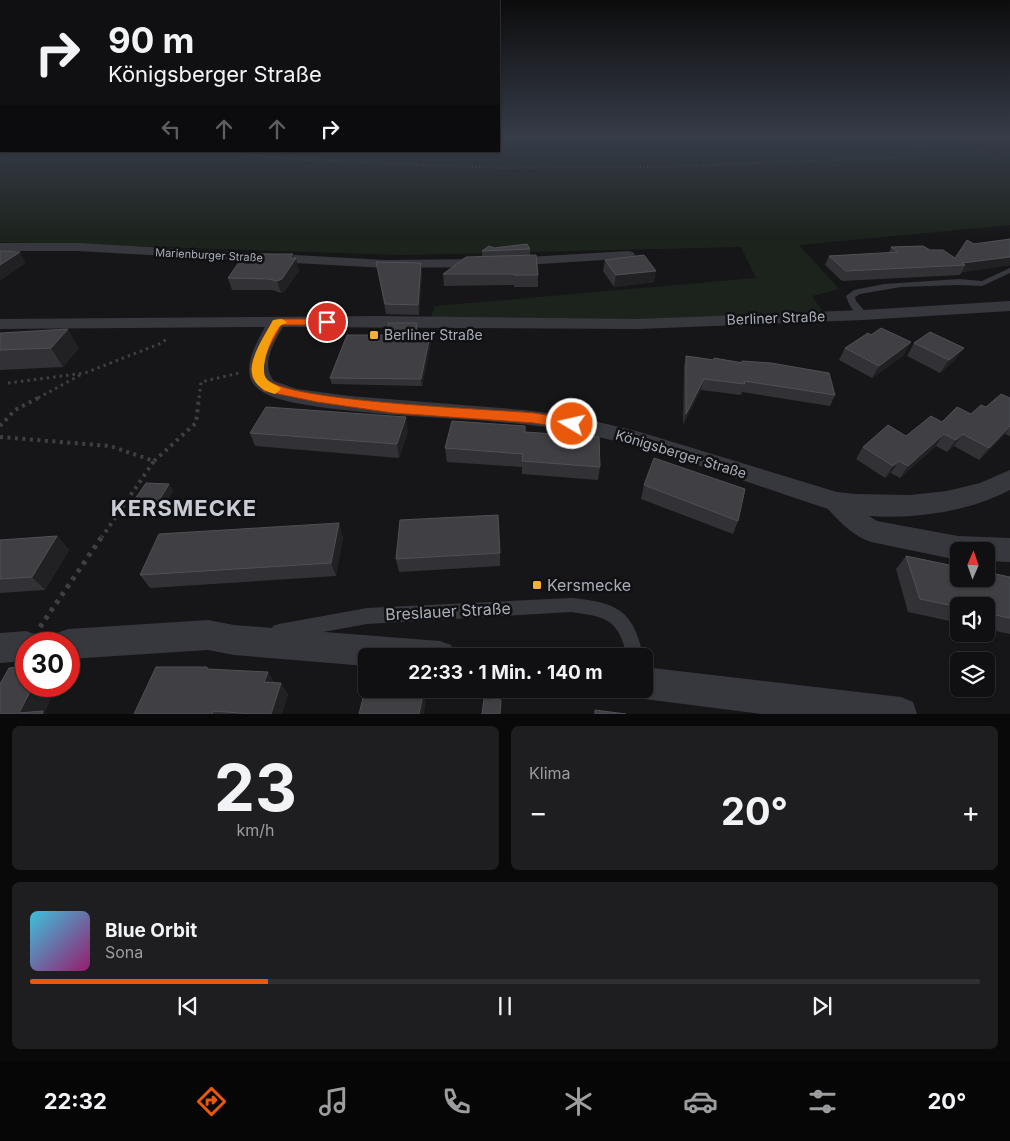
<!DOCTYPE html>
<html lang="de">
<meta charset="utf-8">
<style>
:root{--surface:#101012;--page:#1e1e20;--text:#f1f3f6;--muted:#9c9d9f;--line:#303032;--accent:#ea580c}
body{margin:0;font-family:Inter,sans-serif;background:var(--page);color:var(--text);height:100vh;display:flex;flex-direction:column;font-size:19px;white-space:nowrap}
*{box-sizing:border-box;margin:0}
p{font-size:16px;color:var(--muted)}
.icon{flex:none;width:28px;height:28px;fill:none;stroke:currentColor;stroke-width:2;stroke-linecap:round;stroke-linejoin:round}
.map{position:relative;height:714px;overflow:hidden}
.side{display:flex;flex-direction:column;gap:12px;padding:12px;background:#09090a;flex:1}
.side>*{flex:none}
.top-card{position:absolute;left:0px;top:0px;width:500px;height:152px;box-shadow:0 1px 4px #0004,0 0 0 1px var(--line);background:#101012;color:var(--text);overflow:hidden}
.needle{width:32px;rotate:2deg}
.controls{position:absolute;left:950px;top:542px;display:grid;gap:10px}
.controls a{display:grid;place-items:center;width:45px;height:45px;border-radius:8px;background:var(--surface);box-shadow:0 1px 4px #0004,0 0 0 1px var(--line);font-size:25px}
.speed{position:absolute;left:15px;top:632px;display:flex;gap:10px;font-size:25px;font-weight:700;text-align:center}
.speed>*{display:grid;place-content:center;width:65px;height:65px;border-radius:50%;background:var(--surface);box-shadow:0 1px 4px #0004,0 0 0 1px var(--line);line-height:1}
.speed .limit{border:8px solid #d22;background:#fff;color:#111}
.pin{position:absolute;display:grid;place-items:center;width:42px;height:42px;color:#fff;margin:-21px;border:2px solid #fff;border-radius:50%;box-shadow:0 1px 5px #0007}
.me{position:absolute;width:55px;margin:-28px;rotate:279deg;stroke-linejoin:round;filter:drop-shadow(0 0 4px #0008)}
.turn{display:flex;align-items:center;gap:18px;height:105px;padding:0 25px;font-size:22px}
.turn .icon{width:65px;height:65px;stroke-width:2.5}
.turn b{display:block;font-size:35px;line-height:42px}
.lanes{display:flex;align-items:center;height:48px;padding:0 25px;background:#0003;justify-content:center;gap:25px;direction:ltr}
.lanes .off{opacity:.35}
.big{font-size:38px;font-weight:700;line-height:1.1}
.side .card{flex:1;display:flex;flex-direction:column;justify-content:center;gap:8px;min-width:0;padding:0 18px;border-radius:8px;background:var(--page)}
.side .dial{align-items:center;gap:0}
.dial b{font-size:65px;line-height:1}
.song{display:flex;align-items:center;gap:15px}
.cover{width:60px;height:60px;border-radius:8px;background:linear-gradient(135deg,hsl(190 70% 55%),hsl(320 70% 35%))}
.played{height:5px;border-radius:2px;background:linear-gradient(90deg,var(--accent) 25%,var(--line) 25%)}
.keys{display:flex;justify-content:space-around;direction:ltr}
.heat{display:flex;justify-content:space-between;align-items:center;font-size:28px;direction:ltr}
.side .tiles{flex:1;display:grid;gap:12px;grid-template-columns:1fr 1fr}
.card:last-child{grid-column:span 2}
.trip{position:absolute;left:358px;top:648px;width:295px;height:50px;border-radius:8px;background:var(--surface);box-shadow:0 1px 4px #0004,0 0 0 1px var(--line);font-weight:700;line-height:50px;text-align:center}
.tabs{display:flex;height:80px;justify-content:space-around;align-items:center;background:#060607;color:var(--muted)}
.tabs .icon{width:35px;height:35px}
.tabs .on{color:var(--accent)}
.tabs b{font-size:22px;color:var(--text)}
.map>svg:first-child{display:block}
</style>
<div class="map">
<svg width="1010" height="714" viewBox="0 0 1010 714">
<rect width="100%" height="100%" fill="#161618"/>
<polygon fill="#1c231d" points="0,137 1,151 499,151 499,137 951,137 994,154 1010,152 1010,225 799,245 839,289 812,296 824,313 635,321 431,317 435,306 756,278 741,247 403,255 0,242"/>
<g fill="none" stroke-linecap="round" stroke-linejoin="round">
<polyline stroke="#3d3f44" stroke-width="2" stroke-dasharray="1 2.5" stroke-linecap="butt" points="210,151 304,160 502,168 659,167 888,158 916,152 929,146 916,137"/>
<g stroke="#3d3f44" stroke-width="3" stroke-dasharray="2.5 4" stroke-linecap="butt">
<polyline points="8,383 85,373 159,344 167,339"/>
<polyline points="38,398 82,374"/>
<polyline points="199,398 201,382 239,373"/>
</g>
<g stroke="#3d3f44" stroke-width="4" stroke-dasharray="3 4.5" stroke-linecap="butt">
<polyline points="0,426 15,410 40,397"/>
<polyline points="0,437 110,446 154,461 102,537"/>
<polyline points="154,461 196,423 199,397"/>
</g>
<polyline stroke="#3d3f44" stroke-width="5" stroke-dasharray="4 5.5" stroke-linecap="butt" points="40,627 103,535"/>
<g fill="#37383d" fill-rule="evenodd">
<path d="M1010,268V273L982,286L959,285L901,287L860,294L855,297L856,301L868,315L863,318C855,315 848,304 846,296L854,290L884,284L959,279L982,281Z"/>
<path d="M571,598C616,602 634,610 643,656H627C618,619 607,617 571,612L367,624L279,640L273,638L271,632L273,626L279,624L367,608Z"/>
</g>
<g fill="#37383d" fill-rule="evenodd">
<polygon points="0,243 77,243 385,260 483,259 488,260 490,263 488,266 483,267 385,268 77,251 0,251"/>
<polygon points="628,251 633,252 635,255 633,258 511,266 506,265 504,262 506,259 511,258"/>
<path d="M1010,301V311L863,320L638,329L283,327C274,343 260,365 274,381L297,389L350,396L524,410L573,416L640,432L837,492L855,494L910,495L947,491L980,483L1010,470V490C968,512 916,519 869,516L877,521L958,536L1010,538V562L986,561V551H959L958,560L871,542C853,536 841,523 828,509C744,482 659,448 571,431C510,420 446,419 383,414C355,411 282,406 261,391C237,375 255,346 265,327L0,329V319L378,316L638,319L863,310Z"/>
<polygon points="208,620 234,625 440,641 451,645 455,656 366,656 366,666 234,655 208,650 69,659 69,644 53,644 57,633 68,629"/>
<polygon points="26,631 37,635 40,644 26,644 26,661 0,663 0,633"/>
<polygon points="644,667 901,697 913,702 917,714 762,714 644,699 633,694 630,689 644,689"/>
</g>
</g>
<g fill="#323236">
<polygon points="1010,239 1010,265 962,272 960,275 842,281 825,265 829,256 889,253 891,247 930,250 955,258 974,244"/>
<polygon points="494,248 530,249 530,255 538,275 538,287 514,287 514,285 444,286 443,274 482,257 482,251"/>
<polygon points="294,258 299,270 285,291 281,293 272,290 232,290 228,278"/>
<polygon points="605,260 654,282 614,287 603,271"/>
<polygon points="378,272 422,273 419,315 386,314"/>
<polygon points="417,323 418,335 431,342 422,386 332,384 330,378 390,335"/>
<polygon points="0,333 79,348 63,367 0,370"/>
<polygon points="914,343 955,360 940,373 907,356"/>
<polygon points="845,348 904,355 872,378 839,360"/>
<polygon points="686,356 713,360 714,358 742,362 742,361 835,395 830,406 742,392 741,395 701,390 683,425 684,367"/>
<polygon points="1010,398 1010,436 1005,434 979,460 954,446 947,452 936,446 900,478 891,473 885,478 856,459 863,447 906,436 942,422 971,414"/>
<polygon points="408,431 399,458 255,446 250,433"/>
<polygon points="525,432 600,467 598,480 522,474 522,467 447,462 445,448"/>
<polygon points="169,484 173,491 159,514 135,513 130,506"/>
<polygon points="644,485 738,521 733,534 641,499"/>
<polygon points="57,536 69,550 45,590 0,593 0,540"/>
<polygon points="343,537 336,576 150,588 140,575"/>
<polygon points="500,553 500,566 399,572 396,559"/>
<polygon points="906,556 1010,577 1010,634 986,629 986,606 959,606 959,623 908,612 896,569"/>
<polygon points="207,667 209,669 274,682 288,694 282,714 134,714"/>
</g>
<g fill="#212124">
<polygon points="20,252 26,263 0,281 0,265"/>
<polygon points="293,254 295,261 296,258 299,270 285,291 281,293 277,281"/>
<polygon points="1010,257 1010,265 962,272 965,265 962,263"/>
<polygon points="421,263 422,273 419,315 418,305"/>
<polygon points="656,271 654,282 614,287 616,275"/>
<polygon points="68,329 79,348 63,367 51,348"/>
<polygon points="430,335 431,342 422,386 421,379"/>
<polygon points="911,342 904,355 872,378 879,366"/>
<polygon points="964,348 955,360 940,373 949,360"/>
<polygon points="704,379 701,390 683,425 686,414"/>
<polygon points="406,417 408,431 399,458 397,444"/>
<polygon points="1010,426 1005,434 979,460 989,448"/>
<polygon points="944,434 936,446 900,478 908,466"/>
<polygon points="963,434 954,446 947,452 956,440"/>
<polygon points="899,461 891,473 885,478 893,466"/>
<polygon points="169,484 173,491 159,514 155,507"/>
<polygon points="339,523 343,537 336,576 331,563"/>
<polygon points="57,536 69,550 45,590 32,577"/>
<polygon points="268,672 275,683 264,682"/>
<polygon points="281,683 288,694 282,714 271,714"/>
<polygon points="33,686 57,686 45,712 47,714 19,713"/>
<polygon points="424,690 426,702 424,714 419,714"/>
</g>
<g fill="#3f3f44" stroke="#4f5156">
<polygon points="1010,239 1010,257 962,263 965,265 846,271 829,256 898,252 891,247 923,246 930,250 943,250 955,258 967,240 974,244"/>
<polygon points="527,244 530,249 482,251 489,246 494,248"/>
<polygon points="0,251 20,252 0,265"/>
<polygon points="257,254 293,254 290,258 296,258 282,279 277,281 269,279 228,278 239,262 248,260 250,257 255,257"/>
<polygon points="536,255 538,275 514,275 514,274 443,274 466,257"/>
<polygon points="644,255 656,271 616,275 605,260"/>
<polygon points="376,262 421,263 418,305 385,304"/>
<polygon points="388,323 417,323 416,335 430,335 421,379 330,378 347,335 390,335"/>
<polygon points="881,328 911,342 879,366 845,348 868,333 871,335"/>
<polygon points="68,329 51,348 0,350 0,333"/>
<polygon points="930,332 964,348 949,360 914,343"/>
<polygon points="686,356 714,360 714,358 742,363 742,361 771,363 829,373 835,395 744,381 745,384 704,379 686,414"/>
<polygon points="1001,394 1010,398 1010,426 989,448 963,434 956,440 944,434 908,466 899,461 893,466 863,447 888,425 906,436 931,416 942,422 957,407 971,414 981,405 986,407"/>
<polygon points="266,407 406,417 397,444 250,433"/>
<polygon points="452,421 525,426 525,432 599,437 600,467 522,461 523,454 445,448"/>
<polygon points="654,458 745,489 738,521 644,485"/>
<polygon points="146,483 169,484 155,507 130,506"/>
<polygon points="498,515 500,553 396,559 400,520"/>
<polygon points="339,523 331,563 140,575 159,534"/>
<polygon points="57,536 32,577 0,579 0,540"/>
<polygon points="906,556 959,567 959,579 986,579 986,572 1010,577 1010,618 986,613 986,606 959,606 959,607 920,599"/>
<polygon points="26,666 26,686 33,686 19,713 43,711 42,714 0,714 0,684 9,668"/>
<polygon points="156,667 207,667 207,669 268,672 264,682 281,683 271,714 253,714 213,711 212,714 134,714"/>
<polygon points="366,686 366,689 413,689 424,690 419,714 359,714"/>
<polygon points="484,698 501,700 500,714 482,714"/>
<polygon points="595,710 626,714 595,714"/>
</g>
<linearGradient id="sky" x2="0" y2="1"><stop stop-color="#0c0c0d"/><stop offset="0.58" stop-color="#363c48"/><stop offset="1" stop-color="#363c48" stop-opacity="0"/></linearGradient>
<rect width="1010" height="237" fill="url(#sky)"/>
<path fill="#ea580c" stroke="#983908" d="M277,319H327L333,322L327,325H281C275,338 256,364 265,378C284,402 494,409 534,413C547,415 559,417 572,419L576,421L578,424L576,427L572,429L534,423L393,413L317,402L264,391L253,378L251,369L253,360L272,322Z"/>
<path fill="#f59e0b" d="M282,319L287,322C285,324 282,324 280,326C272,333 259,369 266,378C270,384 277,384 281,389L275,394C233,382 258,347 272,322L273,320Z"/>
<g fill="#f2b134" stroke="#111113" stroke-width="2">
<rect x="369" y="330" width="10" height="10" rx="2.5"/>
<rect x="532" y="580" width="10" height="10" rx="2.5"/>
</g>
<g text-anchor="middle" stroke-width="5" stroke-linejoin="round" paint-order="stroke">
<g font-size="11" fill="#a8adb8" stroke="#111113">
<text transform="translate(209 255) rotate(3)" y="4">Marienburger Straße</text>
</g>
<g font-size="14" fill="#a8adb8" stroke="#111113">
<text transform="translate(776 318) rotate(-2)" y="5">Berliner Straße</text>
<text transform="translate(681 454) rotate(17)" y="5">Königsberger Straße</text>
</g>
<g font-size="14" fill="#a8adb8" stroke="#111113" text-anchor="start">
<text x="384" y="340">Berliner Straße</text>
</g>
<g font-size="16" fill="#a8adb8" stroke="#111113" text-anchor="start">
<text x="547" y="591">Kersmecke</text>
</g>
<g font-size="16" fill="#a8adb8" stroke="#111113">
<text transform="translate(448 611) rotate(-3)" y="6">Breslauer Straße</text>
</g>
<g font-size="22" font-weight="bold" letter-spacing="1" fill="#c9ccd4" stroke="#111113">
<text x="184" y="516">KERSMECKE</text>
</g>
</g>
</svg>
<div class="controls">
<a><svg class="needle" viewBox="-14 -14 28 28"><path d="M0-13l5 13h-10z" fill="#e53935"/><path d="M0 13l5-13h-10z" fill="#9c9d9f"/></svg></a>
<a><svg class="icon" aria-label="sound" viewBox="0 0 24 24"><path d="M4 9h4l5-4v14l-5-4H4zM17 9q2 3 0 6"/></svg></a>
<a><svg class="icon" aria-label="layers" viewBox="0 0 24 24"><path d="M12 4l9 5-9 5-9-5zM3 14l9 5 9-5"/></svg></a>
</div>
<div class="speed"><div class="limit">30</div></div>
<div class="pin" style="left:327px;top:322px;background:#d93025"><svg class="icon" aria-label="arrive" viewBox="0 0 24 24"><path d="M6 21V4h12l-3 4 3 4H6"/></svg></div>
<svg class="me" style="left:572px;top:424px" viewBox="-20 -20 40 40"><circle r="17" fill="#ea580c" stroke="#fff" stroke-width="3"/><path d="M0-11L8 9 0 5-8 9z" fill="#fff"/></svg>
<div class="trip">22:33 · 1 Min. · 140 m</div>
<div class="top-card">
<div class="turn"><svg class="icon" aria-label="right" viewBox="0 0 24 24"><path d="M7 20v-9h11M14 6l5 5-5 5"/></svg><div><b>90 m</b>Königsberger Straße</div></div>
<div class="lanes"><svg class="icon off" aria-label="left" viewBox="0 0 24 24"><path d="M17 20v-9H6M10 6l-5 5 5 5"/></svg><svg class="icon off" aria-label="ahead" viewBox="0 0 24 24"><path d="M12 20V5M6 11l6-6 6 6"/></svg><svg class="icon off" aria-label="ahead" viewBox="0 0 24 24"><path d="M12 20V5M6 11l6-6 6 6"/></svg><svg class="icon" aria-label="right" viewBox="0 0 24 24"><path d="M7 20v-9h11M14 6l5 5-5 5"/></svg></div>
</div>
</div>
<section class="side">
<div class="tiles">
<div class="card dial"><b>23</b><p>km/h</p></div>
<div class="card"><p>Klima</p>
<div class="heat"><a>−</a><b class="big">20°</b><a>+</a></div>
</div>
<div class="card">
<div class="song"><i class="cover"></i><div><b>Blue Orbit</b><p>Sona</p></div></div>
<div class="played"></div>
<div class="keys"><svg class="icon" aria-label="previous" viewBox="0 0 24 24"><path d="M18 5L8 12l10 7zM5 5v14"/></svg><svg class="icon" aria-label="pause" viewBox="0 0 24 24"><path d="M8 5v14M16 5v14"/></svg><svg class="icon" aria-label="next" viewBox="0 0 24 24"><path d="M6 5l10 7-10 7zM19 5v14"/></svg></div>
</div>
</div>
</section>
<nav class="tabs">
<b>22:32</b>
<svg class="icon on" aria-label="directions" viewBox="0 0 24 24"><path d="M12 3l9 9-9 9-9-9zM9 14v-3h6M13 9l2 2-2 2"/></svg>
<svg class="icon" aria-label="music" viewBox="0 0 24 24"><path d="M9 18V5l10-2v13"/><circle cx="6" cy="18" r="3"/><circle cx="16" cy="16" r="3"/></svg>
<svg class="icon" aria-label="phone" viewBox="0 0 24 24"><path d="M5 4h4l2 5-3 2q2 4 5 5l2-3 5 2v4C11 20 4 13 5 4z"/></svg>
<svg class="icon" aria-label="climate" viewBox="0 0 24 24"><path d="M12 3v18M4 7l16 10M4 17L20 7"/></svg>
<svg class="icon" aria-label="car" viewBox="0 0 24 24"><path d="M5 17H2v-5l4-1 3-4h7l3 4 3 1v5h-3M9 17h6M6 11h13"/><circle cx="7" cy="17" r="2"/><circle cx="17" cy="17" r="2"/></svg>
<svg class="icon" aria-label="filters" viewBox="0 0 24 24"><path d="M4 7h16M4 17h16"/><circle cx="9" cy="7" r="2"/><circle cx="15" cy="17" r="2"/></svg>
<b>20°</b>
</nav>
